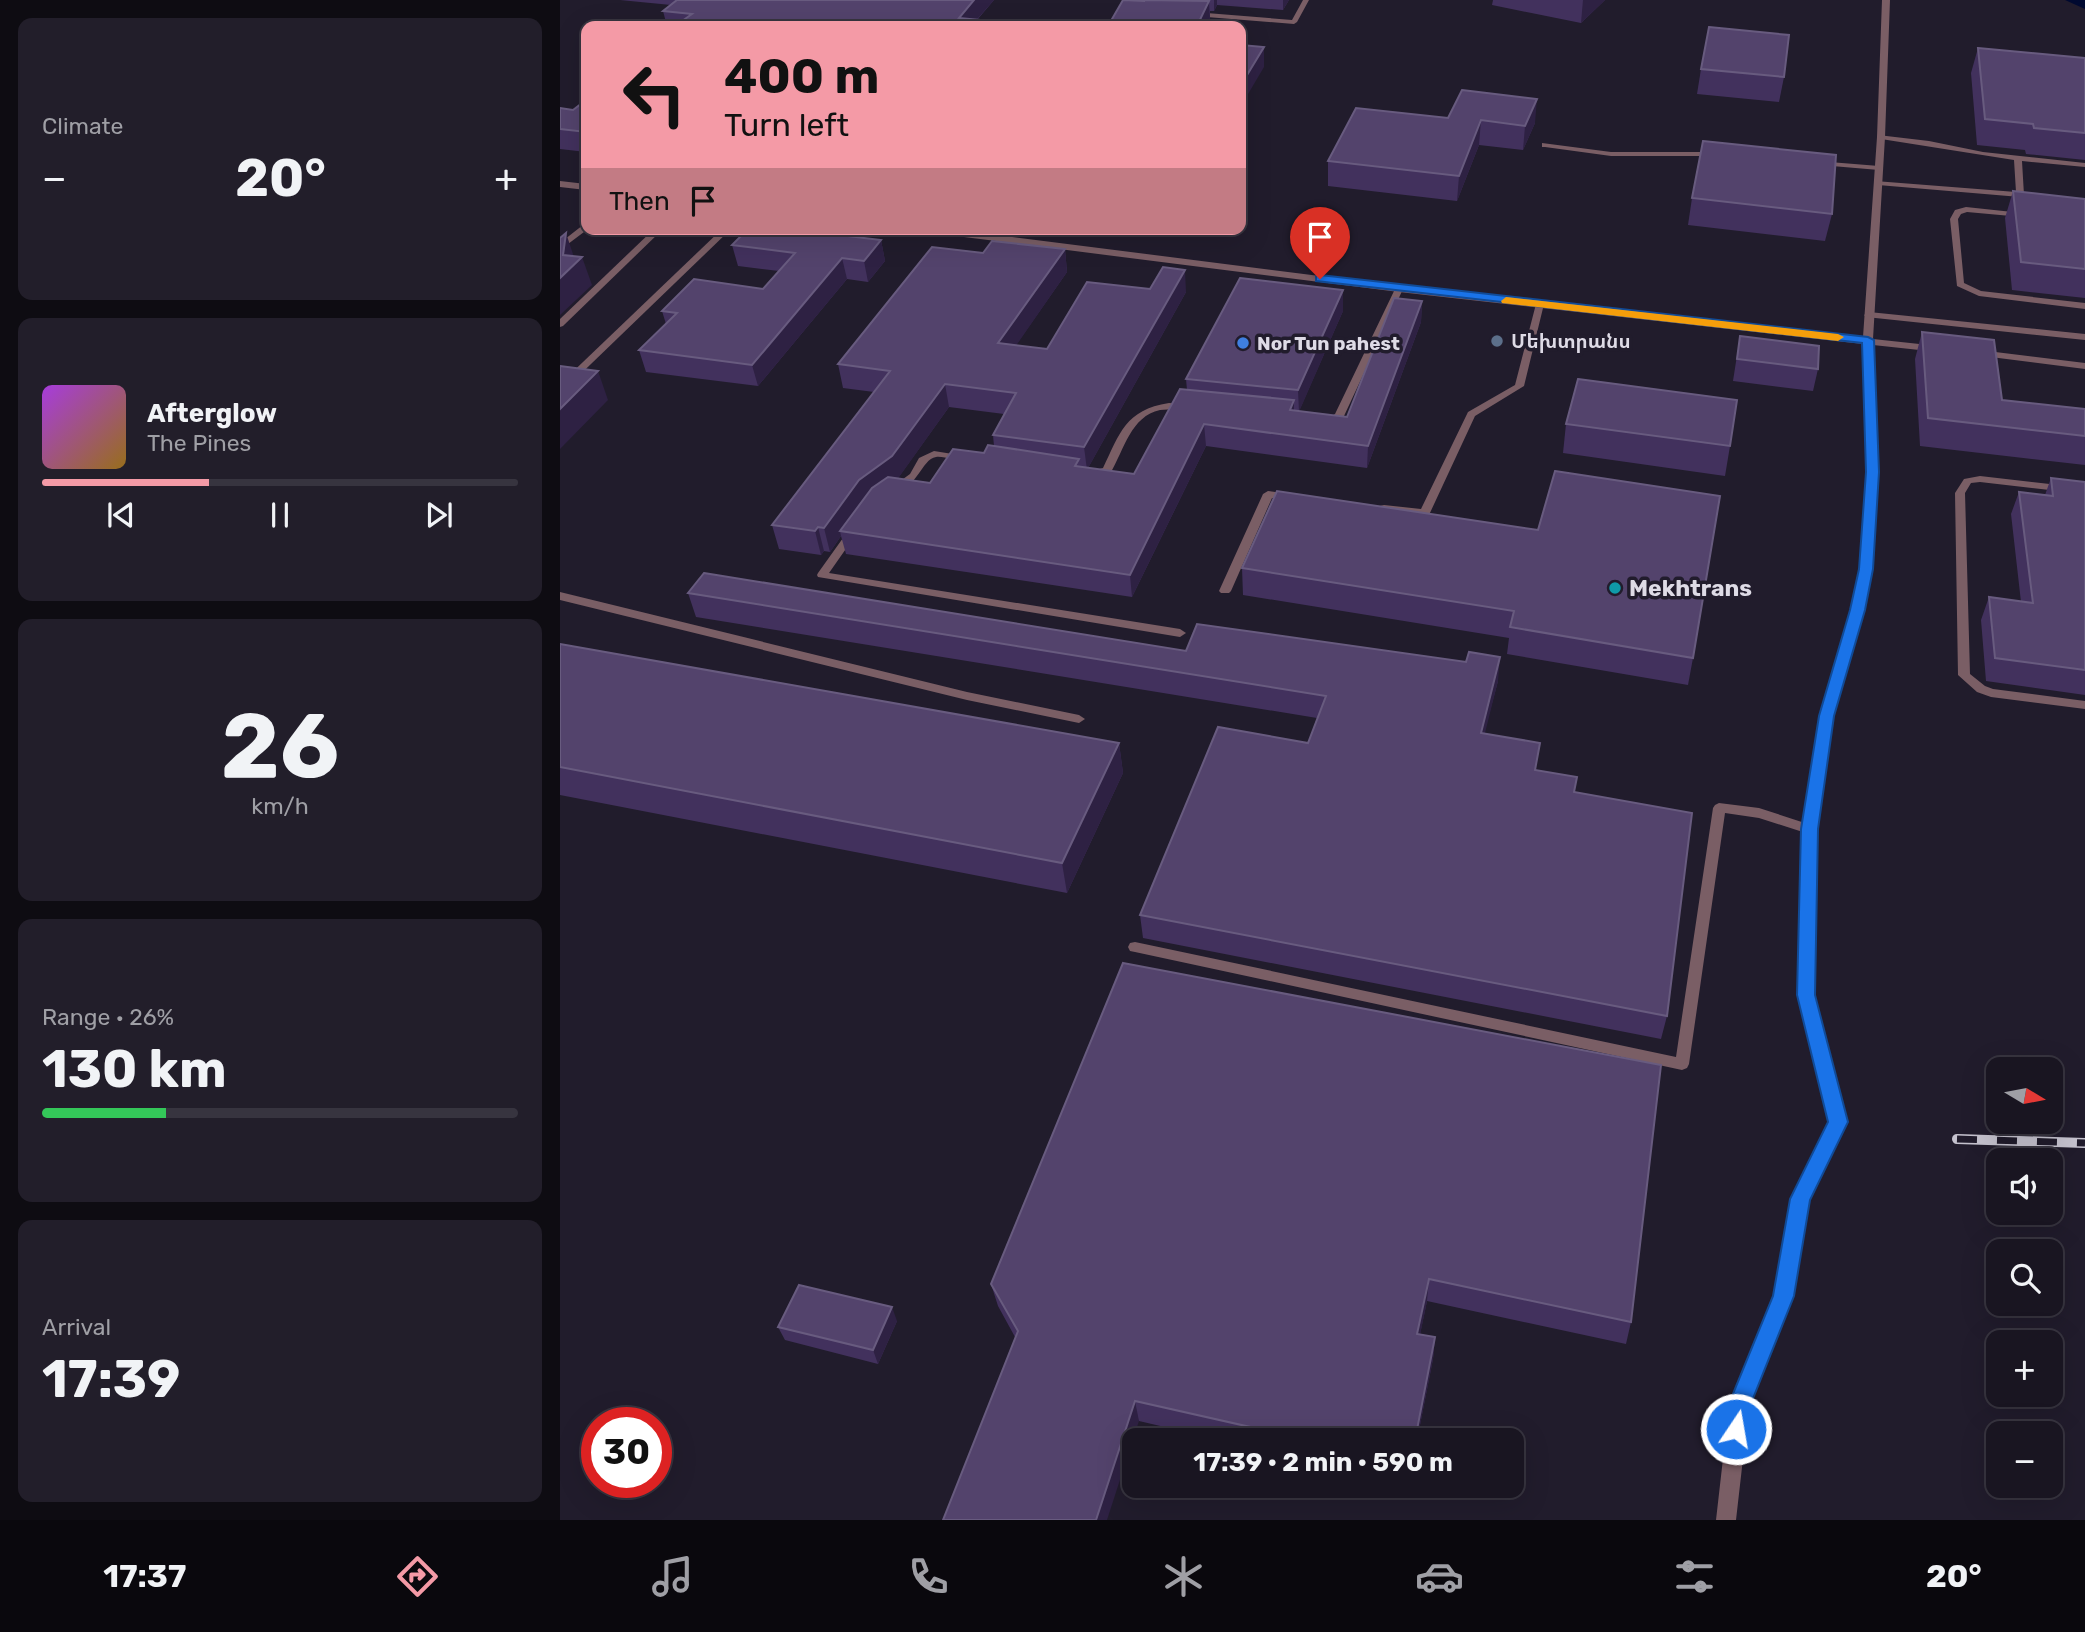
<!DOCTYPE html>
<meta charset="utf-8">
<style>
:root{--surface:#191521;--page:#221e2a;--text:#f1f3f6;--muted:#9f9fa5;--line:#37343f;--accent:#f49aa6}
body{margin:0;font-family:Rubik,"Noto Sans Armenian",sans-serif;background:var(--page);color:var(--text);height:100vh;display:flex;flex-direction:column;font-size:26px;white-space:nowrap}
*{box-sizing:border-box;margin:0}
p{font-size:23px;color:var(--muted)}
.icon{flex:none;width:38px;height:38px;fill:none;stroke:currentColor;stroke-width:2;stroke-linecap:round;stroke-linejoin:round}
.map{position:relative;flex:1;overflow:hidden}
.sheet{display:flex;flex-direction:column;gap:18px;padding:18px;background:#0e0c12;width:560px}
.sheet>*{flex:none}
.hud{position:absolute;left:21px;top:21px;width:665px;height:214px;border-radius:14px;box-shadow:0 7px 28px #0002,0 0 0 2px var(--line);background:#f49aa6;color:#111;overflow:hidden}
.needle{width:46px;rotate:100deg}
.controls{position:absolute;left:1426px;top:1057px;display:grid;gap:14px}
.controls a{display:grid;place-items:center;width:77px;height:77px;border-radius:14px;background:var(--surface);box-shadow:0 7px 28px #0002,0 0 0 2px var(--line);font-size:35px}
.speed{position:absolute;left:21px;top:1407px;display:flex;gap:14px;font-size:35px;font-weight:700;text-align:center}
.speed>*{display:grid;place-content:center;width:91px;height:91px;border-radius:50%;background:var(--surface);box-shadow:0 7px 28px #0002,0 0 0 2px var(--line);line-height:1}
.speed .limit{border:10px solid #d22;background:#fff;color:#111}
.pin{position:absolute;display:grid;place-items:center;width:60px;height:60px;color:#fff;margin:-72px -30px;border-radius:50% 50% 50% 0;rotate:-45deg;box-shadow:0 0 7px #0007}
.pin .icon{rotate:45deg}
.me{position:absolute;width:77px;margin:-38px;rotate:12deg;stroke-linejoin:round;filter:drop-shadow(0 0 5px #0008)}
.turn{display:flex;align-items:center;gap:24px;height:147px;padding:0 28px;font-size:32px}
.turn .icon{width:91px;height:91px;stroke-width:2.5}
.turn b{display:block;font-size:49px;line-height:60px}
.then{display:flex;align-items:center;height:66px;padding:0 28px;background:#0003;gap:14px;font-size:26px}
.big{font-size:52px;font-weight:700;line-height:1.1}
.sheet .card{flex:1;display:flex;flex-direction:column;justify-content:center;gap:10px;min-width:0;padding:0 24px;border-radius:14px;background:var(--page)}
.sheet .dial{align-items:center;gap:0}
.dial b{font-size:91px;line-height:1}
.song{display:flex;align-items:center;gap:21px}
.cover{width:84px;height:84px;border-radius:10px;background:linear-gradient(135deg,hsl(280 70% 55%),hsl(40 70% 35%))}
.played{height:7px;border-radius:4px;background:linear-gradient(90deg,var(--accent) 35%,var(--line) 35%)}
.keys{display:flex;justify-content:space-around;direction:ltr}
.heat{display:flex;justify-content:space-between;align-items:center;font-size:38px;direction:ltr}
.charge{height:10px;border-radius:5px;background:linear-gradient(90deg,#34c759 26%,var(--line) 0)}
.trip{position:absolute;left:562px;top:1428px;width:402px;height:70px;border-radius:14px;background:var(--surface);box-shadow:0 7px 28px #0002,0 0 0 2px var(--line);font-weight:700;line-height:70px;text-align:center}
.tab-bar{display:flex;height:112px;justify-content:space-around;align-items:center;background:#0a080d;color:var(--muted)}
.tab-bar .icon{width:49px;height:49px}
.tab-bar .active{color:var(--accent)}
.tab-bar b{font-size:32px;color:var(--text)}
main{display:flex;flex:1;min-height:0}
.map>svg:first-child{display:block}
</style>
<main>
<section class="sheet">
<div class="card"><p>Climate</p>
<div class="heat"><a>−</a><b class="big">20°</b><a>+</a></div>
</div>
<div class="card">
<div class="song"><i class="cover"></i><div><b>Afterglow</b><p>The Pines</p></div></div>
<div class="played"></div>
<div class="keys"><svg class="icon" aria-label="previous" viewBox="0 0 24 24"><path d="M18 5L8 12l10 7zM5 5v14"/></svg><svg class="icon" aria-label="pause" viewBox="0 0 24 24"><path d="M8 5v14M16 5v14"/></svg><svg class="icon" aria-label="next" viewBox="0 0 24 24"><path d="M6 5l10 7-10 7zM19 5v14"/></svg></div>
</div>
<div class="card dial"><b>26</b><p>km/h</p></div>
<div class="card"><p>Range · 26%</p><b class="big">130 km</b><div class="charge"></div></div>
<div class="card"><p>Arrival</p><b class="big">17:39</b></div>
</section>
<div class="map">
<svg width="1525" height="1520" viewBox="0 0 1525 1520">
<rect width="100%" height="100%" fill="#211c2c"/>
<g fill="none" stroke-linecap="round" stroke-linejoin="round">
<polygon fill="#000930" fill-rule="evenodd" points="1505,0 1525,0 1525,9"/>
<g fill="#7a5e65" fill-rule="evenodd">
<polygon points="743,0 749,0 737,22 734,24 634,16 631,14 634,12 732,20"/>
<polygon points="1318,135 1369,141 1423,152 1525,163 1525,167 1462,161 1464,195 1460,197 1318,185 1315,185 1315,181 1456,192 1454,160 1321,139 1317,137"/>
<polygon points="982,143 1051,152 1155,152 1159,154 1155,156 1051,156 985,147 982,147"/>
<polygon points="1257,161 1319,166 1323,168 1319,170 1260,165 1256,163"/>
<polygon points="1406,207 1462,213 1466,215 1462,217 1407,212 1401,214 1398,219 1404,283 1421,291 1525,303 1525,309 1419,296 1397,286 1390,219 1395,210"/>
<polygon points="23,225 26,225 26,229 28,229 0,250 0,243"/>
<polygon points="94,229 103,229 3,326 0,327 0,319"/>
<polygon points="162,229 171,229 3,391 0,392 0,384"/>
<polygon points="839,286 843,289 784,416 774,423 761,422 761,418 769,418 775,414 835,289"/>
<polygon points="980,301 984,304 964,386 915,416 869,515 820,510 820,506 824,505 861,509 908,412 955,385 976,304"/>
<polygon points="1309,312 1525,334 1525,340 1306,317 1304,315"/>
<path d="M609,403L627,404L632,407C623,412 610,408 600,410C571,416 564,450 551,472L530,478L526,477V473L543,468C560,433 565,410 609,403Z"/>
<path d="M374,451L405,456L410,459L405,462C397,461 384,456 376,457C361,459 356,493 332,491V487L350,474L359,458Z"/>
<polygon points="1420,476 1525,488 1525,494 1420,482 1411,483 1405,493 1410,674 1425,686 1433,689 1525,701 1525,709 1431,697 1417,692 1398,675 1395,493 1404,479"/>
<polygon points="708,491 729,494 734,497 729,500 712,498 671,591 669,593 661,593 659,591 703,494"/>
<polygon points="292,530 297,533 269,573 620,629 626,633 620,637 258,577 257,575 258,573 288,531"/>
<polygon points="0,592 407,692 519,715 525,719 519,723 407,700 0,600"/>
<polygon points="1159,803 1199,808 1254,826 1255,829 1254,832 1249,834 1199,818 1165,813 1129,1064 1127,1068 1122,1070 575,952 570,951 568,947 570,943 575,942 1116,1057 1153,808 1155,805"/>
</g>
<g fill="#7a5e65" fill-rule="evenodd">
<polygon points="1322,0 1330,0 1325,137 1313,339 1378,346 1383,349 1378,352 1313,345 1318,472 1312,569 1304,610 1274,716 1256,829 1254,995 1287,1122 1249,1199 1232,1296 1189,1406 1176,1520 1156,1520 1169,1406 1214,1296 1231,1199 1269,1122 1238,995 1242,829 1260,716 1292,610 1300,569 1306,472 1303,344 839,292 364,232 359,229 389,229 839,286 1303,337 1317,137"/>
<polygon points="0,181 26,184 26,190 0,187"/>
<polygon points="1419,350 1525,363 1525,369 1415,355 1414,353"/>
</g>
<g stroke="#c5c2ce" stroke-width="10">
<polyline id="rail" points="1397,1139 1525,1143"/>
</g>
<use href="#rail" stroke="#211c2c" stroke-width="7" stroke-dasharray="20" stroke-linecap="butt"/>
</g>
<g fill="#42315d" fill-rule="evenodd">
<polygon points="60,0 434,0 417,20 486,26 107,26 103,11 111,5"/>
<polygon points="584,0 729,0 723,10 657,5 654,11 650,11 650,20 584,1"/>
<polygon points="933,0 1045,0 1021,23 932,5"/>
<polygon points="1418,48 1525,58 1525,160 1466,154 1465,150 1417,145 1411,73"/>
<polygon points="1141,69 1224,77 1219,102 1137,94"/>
<polygon points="26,100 26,152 0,149 0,108 13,110"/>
<polygon points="888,118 975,123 963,150 919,145 897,201 768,186 768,161"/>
<polygon points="1453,191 1525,199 1525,298 1452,290 1445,218"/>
<polygon points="1132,198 1272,214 1265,241 1128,225"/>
<polygon points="321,240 325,261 308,282 287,279 198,386 86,372 79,350 106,324 102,311 203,289 219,271 178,266 172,245"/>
<path d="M505,249L507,272L456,345L487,349L590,289L626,292L528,468L574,474L627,390L626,379L783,311L739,411L787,417L862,301L861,322L807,468L646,446L572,597L286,554L281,536L270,552L264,551L261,555L219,549L212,525L314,392L283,388L278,364L423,253ZM389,407L444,414L433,435L434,446L370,483L338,478Z"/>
<polygon points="1362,332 1442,400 1525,436 1525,465 1360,446 1355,359"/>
<polygon points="1180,336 1258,369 1253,391 1173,381"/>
<polygon points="1006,424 1170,446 1165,476 1003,453"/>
<polygon points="1491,478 1525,482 1525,695 1426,681 1421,620 1429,597 1461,602 1451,514 1459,492 1485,495"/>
<polygon points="717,491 1133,658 1128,685 947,654 949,638 683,595 682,568"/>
<polygon points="128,593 626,651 938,681 924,733 977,770 1015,792 1107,1016 1101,1039 583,938 580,915 748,743 757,718 136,617"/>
<polygon points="0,644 559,743 563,773 507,893 0,795"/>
<polygon points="563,963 1071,1322 1066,1344 867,1301 860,1334 875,1337 873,1359 857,1440 660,1440 579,1421 455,1337 438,1306 431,1284"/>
<polygon points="337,1321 318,1364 225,1340 218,1327"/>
</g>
<g fill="#2e2143">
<polygon points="414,0 434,0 411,26 399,18"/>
<polygon points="654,0 657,0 657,5 654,11"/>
<polygon points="723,0 729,0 723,10"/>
<polygon points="1023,0 1045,0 1021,23"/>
<polygon points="649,1 650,20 647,26 637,26"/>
<polygon points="704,47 704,67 681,106 681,85"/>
<polygon points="977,99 975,123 963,150 965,126"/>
<polygon points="921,120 919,145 897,201 899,176"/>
<polygon points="6,233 15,260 22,257 32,285 0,315 0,278"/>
<polygon points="321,240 325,261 308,282 304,261"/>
<polygon points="505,249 507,272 442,366 438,343"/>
<polygon points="282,258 287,279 198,386 192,365"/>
<polygon points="625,270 626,292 527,470 524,447"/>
<polygon points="783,290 783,311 739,412 738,390"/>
<polygon points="862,301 861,322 807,468 808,446"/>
<polygon points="38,371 48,400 0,449 0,409"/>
<polygon points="385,384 389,407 337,480 280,531 281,536 270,552 264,528 299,480"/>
<polygon points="734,400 734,422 730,410"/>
<polygon points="644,424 646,446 572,597 570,575"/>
<polygon points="258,527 264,551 261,555 255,531"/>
<polygon points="940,657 938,681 919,757 921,733"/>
<polygon points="559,743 563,773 507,893 502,863"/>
<polygon points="869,1279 867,1301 856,1355 857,1334"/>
<polygon points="332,1307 337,1321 318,1364 313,1350"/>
<polygon points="875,1337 873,1359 857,1440 855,1440"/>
<polygon points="575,1401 579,1421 547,1520 536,1520"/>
</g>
<g fill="#53436c" stroke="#685b7f" stroke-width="2">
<polygon points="117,0 414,0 399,18 486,26 115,26 132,14 103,11"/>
<polygon points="563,0 584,1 584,0 649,1 637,26 548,26"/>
<polygon points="1149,27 1229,35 1224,77 1141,69"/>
<polygon points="681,45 704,47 681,85"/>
<polygon points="1418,48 1525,58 1525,133 1474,128 1473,124 1425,119"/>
<polygon points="902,90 977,99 965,126 921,120 899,176 768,161 796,108 888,118"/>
<polygon points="26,100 26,132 0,129 0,108 13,110"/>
<polygon points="1143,141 1276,155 1272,214 1132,198"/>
<polygon points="1453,191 1525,199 1525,269 1461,262"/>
<polygon points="188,229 229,229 321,240 304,261 282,258 192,365 79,350 117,313 102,311 134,279 203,289 235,253 172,245"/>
<polygon points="6,233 3,255 22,257 0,278 0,238"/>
<polygon points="432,241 505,249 438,343 487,349 527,282 590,289 603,267 625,270 524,447 433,435 456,393 385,384 332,456 299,480 264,528 258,527 255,531 212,525 330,371 278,364 372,247 423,253"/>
<polygon points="680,278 783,290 738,390 626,379"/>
<polygon points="834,298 862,301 808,446 644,424 570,575 280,531 312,488 328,477 370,483 393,449 424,453 428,445 519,459 515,466 574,474 620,389 734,400 730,410 787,417"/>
<polygon points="1362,332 1434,340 1442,400 1525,409 1525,436 1368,418"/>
<polygon points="1180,336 1259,346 1258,369 1177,359"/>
<polygon points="0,366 38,371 0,409"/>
<polygon points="1018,379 1177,400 1170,446 1006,424"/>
<polygon points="995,471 1160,496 1133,658 950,627 954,611 682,568 717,491 978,530"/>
<polygon points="1491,478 1525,482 1525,670 1435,658 1429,597 1473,603 1459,492 1493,496"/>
<polygon points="144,573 626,651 637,624 906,662 909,652 940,657 921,733 980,743 975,770 1017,777 1014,792 1132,813 1107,1016 580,915 658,727 748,743 766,696 128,593"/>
<polygon points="0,644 559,743 502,863 0,767"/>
<polygon points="563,963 1101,1065 1071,1322 869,1279 857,1334 875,1337 855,1440 748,1440 575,1401 536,1520 383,1520 458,1331 431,1284"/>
<polygon points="239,1285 332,1307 313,1350 218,1327"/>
</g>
<polygon fill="#1a73e8" stroke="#114b97" stroke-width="2" points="760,275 1308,337 1314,340 1319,472 1313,569 1305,610 1274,716 1258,829 1255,995 1288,1122 1250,1200 1234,1296 1190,1406 1184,1436 1176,1440 1168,1436 1165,1429 1168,1406 1213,1296 1230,1199 1268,1122 1237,995 1241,829 1259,716 1290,610 1299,569 1306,472 1302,343 756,281 756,276"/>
<polygon fill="#f59e0b" points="946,297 1278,334 1284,337 1278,341 942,303 941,301"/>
<circle fill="#5c6f8a" stroke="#211c2c" stroke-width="2.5" cx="937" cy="341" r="7"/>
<circle fill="#3f7fe0" stroke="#211c2c" stroke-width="2.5" cx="683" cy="343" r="7"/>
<circle fill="#0f9aa8" stroke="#211c2c" stroke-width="2.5" cx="1055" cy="588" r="7"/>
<g text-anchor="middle" stroke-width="7" stroke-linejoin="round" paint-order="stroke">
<g font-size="19" font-weight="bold" fill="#dedbe6" stroke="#211c2c" text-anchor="start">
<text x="951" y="348">Մեխտրանս</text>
<text x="697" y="350">Nor Tun pahest</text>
</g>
<g font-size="23" font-weight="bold" fill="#dedbe6" stroke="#211c2c" text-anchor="start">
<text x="1069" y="596">Mekhtrans</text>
</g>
</g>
</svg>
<div class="controls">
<a><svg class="needle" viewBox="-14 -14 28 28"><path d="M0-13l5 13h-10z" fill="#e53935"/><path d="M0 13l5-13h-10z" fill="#9f9fa5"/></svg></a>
<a><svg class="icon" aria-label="sound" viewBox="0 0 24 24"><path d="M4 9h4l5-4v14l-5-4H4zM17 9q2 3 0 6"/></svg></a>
<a><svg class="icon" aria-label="search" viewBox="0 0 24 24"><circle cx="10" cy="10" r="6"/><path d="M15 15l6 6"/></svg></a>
<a>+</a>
<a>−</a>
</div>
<div class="speed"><div class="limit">30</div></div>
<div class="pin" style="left:760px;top:279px;background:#d93025"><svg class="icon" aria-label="arrive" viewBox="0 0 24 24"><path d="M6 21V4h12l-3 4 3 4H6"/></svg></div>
<svg class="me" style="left:1176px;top:1429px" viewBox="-20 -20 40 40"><circle r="17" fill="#1a73e8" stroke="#fff" stroke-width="3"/><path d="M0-11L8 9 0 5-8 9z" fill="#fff"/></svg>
<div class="trip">17:39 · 2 min · 590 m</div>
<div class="hud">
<div class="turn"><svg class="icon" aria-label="left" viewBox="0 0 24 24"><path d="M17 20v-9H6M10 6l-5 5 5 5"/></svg><div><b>400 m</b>Turn left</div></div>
<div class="then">Then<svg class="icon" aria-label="arrive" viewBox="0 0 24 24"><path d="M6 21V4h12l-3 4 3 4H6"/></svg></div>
</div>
</div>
</main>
<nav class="tab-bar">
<b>17:37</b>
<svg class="icon active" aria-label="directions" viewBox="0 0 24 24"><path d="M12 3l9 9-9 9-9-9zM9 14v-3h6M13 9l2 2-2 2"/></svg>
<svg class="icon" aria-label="music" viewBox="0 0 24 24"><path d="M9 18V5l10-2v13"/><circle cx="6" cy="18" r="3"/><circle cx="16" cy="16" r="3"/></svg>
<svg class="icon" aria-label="phone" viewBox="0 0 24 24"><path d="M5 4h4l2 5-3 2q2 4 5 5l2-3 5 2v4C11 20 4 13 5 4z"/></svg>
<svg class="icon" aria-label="climate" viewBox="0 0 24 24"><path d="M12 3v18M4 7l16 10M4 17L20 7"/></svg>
<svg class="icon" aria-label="car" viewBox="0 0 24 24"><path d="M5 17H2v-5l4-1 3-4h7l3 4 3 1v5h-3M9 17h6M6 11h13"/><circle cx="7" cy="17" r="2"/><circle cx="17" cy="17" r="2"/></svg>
<svg class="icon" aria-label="filters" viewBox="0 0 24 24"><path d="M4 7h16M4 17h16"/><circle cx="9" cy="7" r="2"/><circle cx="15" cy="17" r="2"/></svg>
<b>20°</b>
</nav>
